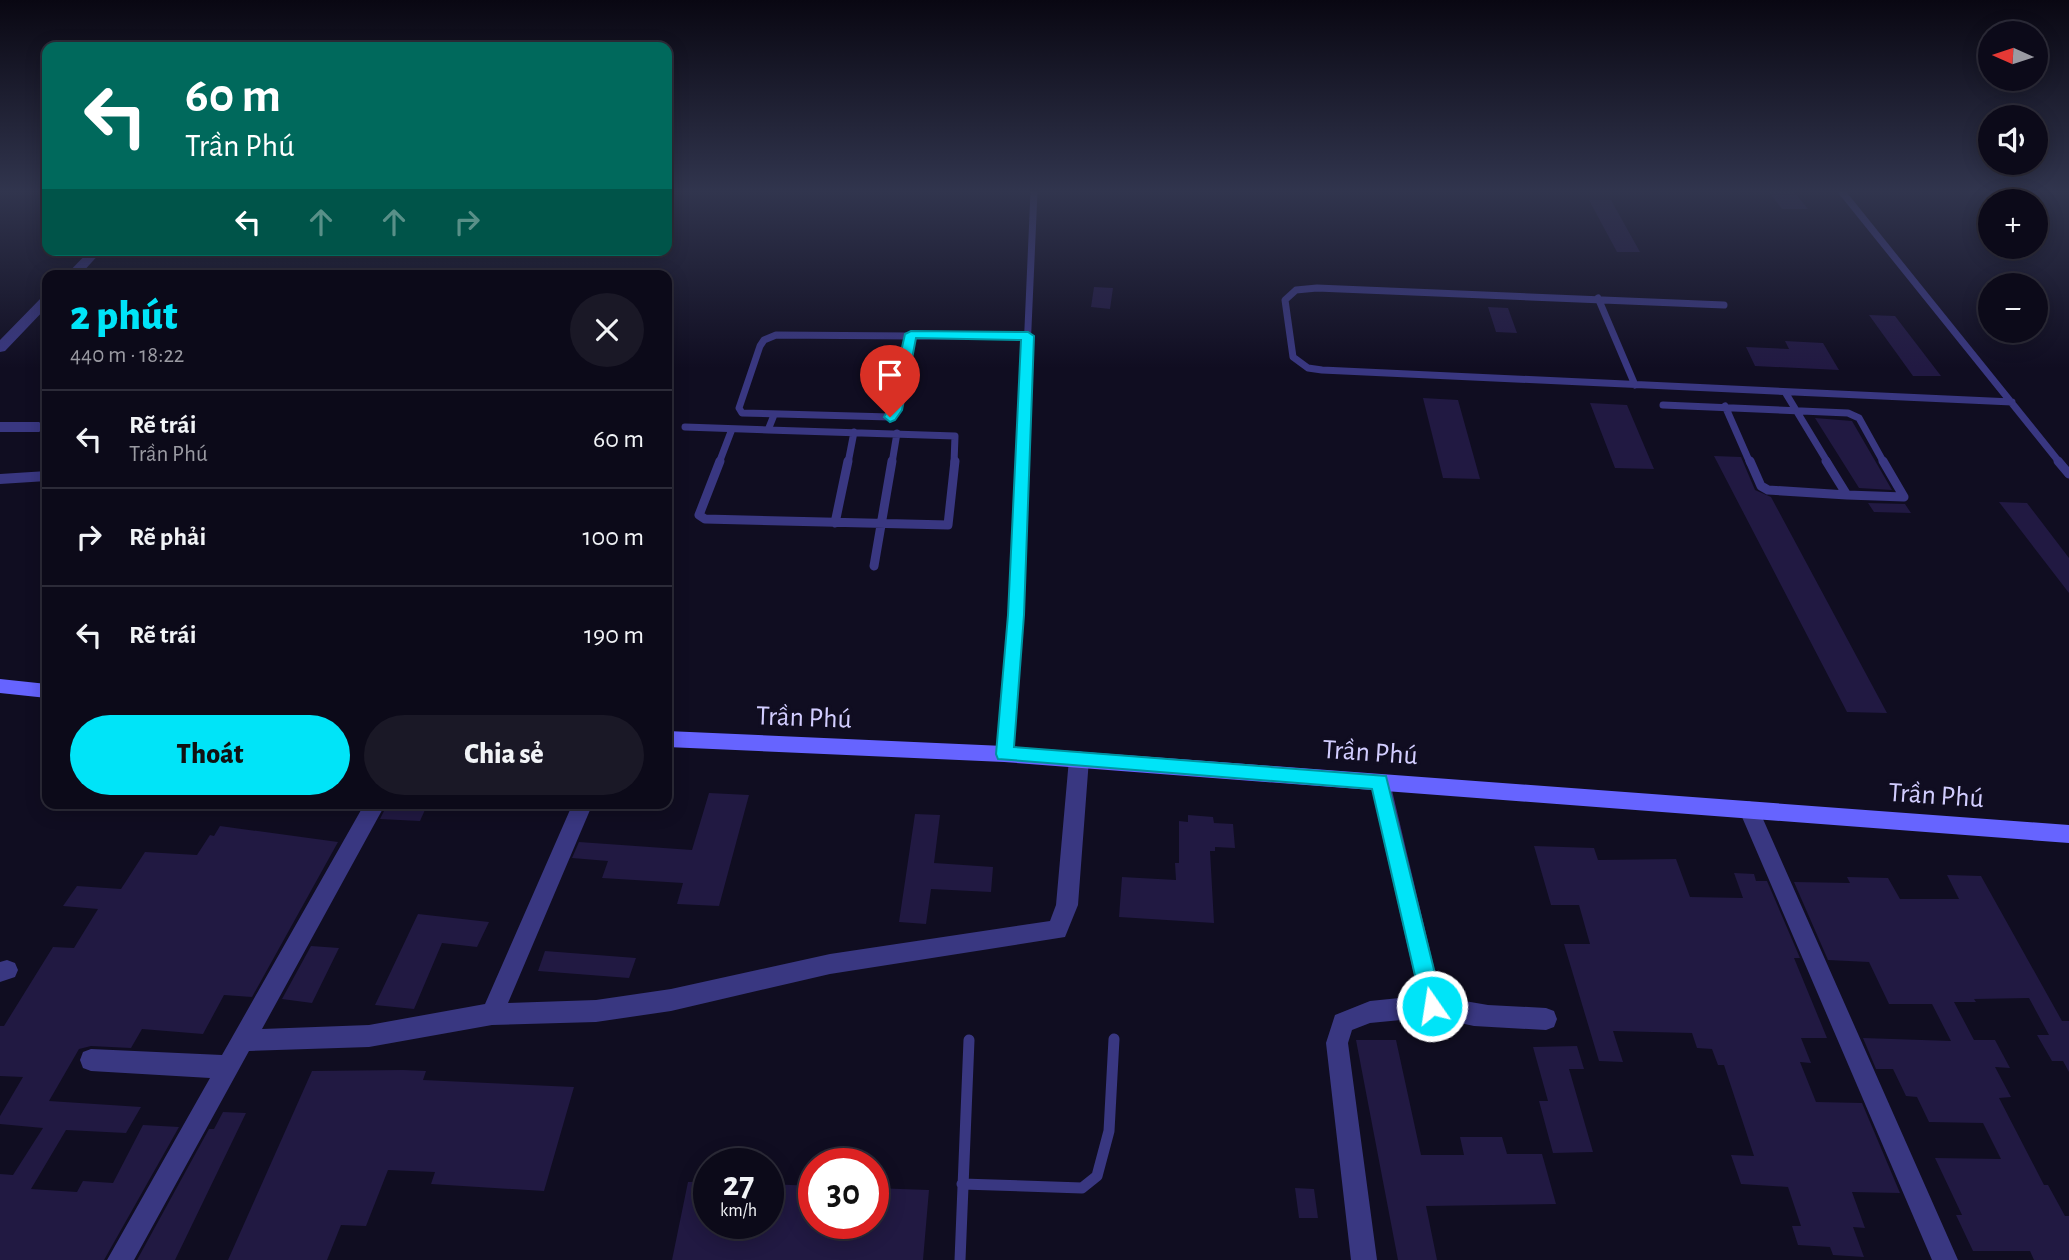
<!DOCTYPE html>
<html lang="vi">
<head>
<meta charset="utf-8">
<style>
	:root { --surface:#0c0a19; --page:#1a1826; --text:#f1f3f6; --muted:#9a9aa2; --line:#2c2b38; --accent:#00e4f8 }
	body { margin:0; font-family:"Alegreya Sans",sans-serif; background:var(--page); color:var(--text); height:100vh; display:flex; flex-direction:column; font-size:26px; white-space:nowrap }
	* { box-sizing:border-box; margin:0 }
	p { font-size:23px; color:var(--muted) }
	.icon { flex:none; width:38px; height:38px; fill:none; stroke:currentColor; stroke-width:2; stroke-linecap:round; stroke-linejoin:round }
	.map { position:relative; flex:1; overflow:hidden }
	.details { position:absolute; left:42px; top:270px; width:630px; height:539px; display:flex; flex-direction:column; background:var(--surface); border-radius:14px; box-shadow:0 4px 18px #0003,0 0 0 2px var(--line) }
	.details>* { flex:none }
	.top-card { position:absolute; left:42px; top:42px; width:630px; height:214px; border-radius:14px; box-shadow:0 4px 18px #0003,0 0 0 2px var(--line); background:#00695c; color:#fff; overflow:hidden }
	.needle { width:46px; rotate:273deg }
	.buttons { position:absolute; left:1978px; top:21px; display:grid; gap:14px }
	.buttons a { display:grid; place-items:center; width:70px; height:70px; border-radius:50%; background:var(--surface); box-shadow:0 4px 18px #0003,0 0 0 2px var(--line); font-size:35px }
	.speed { position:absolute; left:693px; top:1148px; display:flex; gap:14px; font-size:35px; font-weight:700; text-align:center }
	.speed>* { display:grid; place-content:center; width:91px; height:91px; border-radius:50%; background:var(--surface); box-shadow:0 4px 18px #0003,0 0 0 2px var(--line); line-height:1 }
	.speed small { font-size:18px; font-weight:400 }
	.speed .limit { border:10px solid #d22; background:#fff; color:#111 }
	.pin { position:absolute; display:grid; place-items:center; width:60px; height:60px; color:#fff; margin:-72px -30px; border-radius:50% 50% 50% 0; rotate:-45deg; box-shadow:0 0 7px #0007 }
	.pin .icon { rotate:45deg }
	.me { position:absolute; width:77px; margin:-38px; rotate:347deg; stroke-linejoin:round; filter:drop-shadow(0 0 5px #0008) }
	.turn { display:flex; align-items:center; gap:24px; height:147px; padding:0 28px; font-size:32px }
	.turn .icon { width:91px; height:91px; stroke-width:2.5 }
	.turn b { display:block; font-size:49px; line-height:60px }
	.lanes { display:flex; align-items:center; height:66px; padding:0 28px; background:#0003; justify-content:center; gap:35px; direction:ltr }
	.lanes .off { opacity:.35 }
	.round { display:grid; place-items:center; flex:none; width:74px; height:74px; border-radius:37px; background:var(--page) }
	.summary { display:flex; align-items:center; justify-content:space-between; height:119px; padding:0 28px }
	h1 { font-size:42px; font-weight:800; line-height:52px; color:var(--accent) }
	.primary-button { display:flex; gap:14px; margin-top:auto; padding:14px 28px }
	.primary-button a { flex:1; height:80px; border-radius:42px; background:var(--accent); color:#111; font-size:28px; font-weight:800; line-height:80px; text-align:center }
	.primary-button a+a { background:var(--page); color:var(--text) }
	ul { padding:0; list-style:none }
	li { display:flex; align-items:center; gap:21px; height:98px; padding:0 28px; border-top:2px solid var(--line) }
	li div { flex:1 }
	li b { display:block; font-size:26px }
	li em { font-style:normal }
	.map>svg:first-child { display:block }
	.building { fill:#211942 }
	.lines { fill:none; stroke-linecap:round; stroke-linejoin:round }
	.lane-far2 { stroke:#393781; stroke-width:7 }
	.lane-far1 { stroke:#393781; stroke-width:9 }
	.lane { stroke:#393781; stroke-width:11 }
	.street { fill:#393781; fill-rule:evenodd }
	.secondary { fill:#6664ff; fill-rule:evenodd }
	.route { fill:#00e4f8; stroke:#0094a1; stroke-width:2 }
	.labels { text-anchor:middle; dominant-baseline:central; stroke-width:7; stroke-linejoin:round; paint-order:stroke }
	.street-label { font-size:28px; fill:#d2cdff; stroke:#100d21 }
</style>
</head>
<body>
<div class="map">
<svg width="2069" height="1260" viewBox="0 0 2069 1260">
	<rect width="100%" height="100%" fill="#100d21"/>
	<!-- building -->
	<path class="building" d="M1769,192H1794L1808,209H1782Z
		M1589,200H1611L1640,252H1617Z
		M1094,287L1113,288L1110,309L1091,307Z
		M1488,307L1508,308L1517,333L1496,332Z
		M1869,315L1895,316L1941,376H1913Z
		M1785,341L1823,343L1839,370L1755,366L1746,347L1789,349Z
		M1423,398L1458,400L1480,479L1443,478Z
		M1590,403L1627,405L1654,469L1615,468Z
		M1815,418L1852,421L1892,490L1859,488Z
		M1714,456L1741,457L1755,490L1771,497L1887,713L1847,712Z
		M1999,502L2027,503L2069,558V593Z
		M1868,503L1905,504L1911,513L1874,512Z
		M709,793L749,795L719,906L677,904L683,883L602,878L608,861L572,858L579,842L692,850Z
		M388,803H428L420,821L380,819Z
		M915,814L940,815L934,863L993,867L991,892L931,889L926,924L899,922Z
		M1188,815L1213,817L1214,823L1233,824L1235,848L1215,847V851H1210L1214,923L1119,917L1122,877L1176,880L1175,863H1179V821L1188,822Z
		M220,826L338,842L252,997L224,995L203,1034L142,1029L131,1048L91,1046L79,1049L49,1101L141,1107L126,1133L66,1130L31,1189L77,1192L83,1181L113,1183L143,1125L179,1127L104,1260H0V1174L13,1175L43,1128L0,1124V1116L23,1077L0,1076V1026H4L53,947L74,948L98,909L63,906L77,886L121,889L145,852L197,855L210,835L214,836Z
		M1534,846L1594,848L1598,860L1676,859L1690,897L1743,898L1734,873L1754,874L1756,881H1767L1800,958H1794L1827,1038H1801L1811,1063L1800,1062L1816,1102L1862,1103L1900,1193L1852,1192L1865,1228L1853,1227L1864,1257L1833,1255L1830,1247L1798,1245L1792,1226H1801L1788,1187L1741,1184L1731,1155L1754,1156L1724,1065H1718L1712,1049L1697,1048L1692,1033L1613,1031L1623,1062L1599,1061L1564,944H1590L1579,905H1551Z
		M1947,875L1981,876L2062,1021H2069V1072L2063,1061H2052L2037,1035H2049L2029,998L1974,999L1976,1002H1954L1974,1040H1995L2010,1068L1995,1067L2011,1097L1999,1098L2044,1185H2048L2065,1216H2069V1260H2034L2030,1251H1973L1956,1215H1962L1935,1158L2001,1159L1983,1123L1929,1122L1917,1097L1906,1096L1893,1069H1876L1863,1038L1951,1041L1932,1004H1889L1869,962L1828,960L1794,882L1850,883L1847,877L1888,878L1900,899H1959Z
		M418,914L489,922L477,947L442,943L414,1009L375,1005Z
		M311,946L339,948L312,1003L282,999Z
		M545,951L636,958L629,978L538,971Z
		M1356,1040H1396L1421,1155H1464L1460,1137H1502L1507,1154H1542L1556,1204L1426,1206L1437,1260H1398Z
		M1577,1046L1584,1069H1569L1593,1152L1553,1153L1539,1101H1548L1533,1047Z
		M403,1070L426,1071L423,1080L574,1087L544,1191L431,1184L435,1172L388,1170L366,1226L341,1225L327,1260H228L312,1071Z
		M223,1112L246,1113L175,1260H137L209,1129H214Z
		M688,1182H709V1223H768V1184L814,1186V1223H873V1188L929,1190L923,1260H672Z
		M1295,1188L1314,1189L1318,1218H1299Z"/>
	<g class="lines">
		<!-- lane-far2 -->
		<path class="lane-far2" d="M1842,192L2060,463
			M1598,298L1635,385
			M1724,305L1317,288L1296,290L1285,300L1293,357L1308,368L1322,370L2012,402
			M776,335L911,336L895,410L890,417L742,413L739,408L760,346L764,340Z
			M911,336H1028
			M1785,392L1828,463
			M1663,405L1848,413L1859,418L1884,463
			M1725,406L1750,463
			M685,427L768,430L774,415
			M768,430L955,436L954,463
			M719,463L732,429
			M848,463L854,432
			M892,463L897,433
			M1022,463L1034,192"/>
		<!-- lane-far1 -->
		<path class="lane-far1" d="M720,461L699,515L705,519L948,525L955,461
			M1750,461L1761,486L1768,490L1847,495L1826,461
			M2058,461L2069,474
			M1847,495L1904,497L1883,461
			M835,523L848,461
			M874,566L892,461
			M1004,754L1016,615L1023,461"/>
		<!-- lane -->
		<path class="lane" d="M962,1184L1082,1188L1097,1176L1109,1131L1114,1039
			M960,1260L969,1040"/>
		<!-- street -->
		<path class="street" d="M90,250H103L80,275H66Z
			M47,296V307L5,351L0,352V340L42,297Z
			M0,422H39L46,427L39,432H0Z
			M47,471V481L0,484V474Z
			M1079,751L1086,753L1089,759L1078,905L1065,937L830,974L671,1011L596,1022L492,1025L369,1047L249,1051L134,1260H107L210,1078L91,1071L83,1068L80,1060L83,1052L91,1049L222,1055L365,803H386L262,1029L369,1025L485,1004L573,803H593L508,1003L596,1000L671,989L830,954L1050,921L1056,905L1069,759L1072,753Z
			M1380,774L1387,776L1390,782L1441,997L1488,1005L1546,1008L1554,1011L1557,1019L1554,1027L1546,1030L1474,1026L1432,1017L1370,1023L1352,1030L1348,1043L1377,1260H1351L1326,1043L1335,1015L1370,1001L1419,996L1370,782L1373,776Z
			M1749,801L1756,804L1759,810L1958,1260H1932L1739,810L1742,804Z
			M7,960L15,963L18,970L15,977L0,982V962Z"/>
		<!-- secondary -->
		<path class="secondary" d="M0,679L47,684V698L0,693Z
			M667,731L1004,746L2069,825V843L1004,762L667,747Z"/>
	</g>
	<!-- sky -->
	<linearGradient id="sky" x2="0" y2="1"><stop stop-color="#090712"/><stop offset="0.52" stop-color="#31354e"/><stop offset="1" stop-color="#31354e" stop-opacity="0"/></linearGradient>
	<rect width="2069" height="368" fill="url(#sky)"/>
	<!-- route -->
	<path class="route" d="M911,331L1028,332L1034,336L1024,615L1014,747L1386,776L1443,1006L1440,1013L1432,1015L1425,1013L1422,1006L1372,789L998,759L996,754L1008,615L1021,340L916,338L902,410L895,420L890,422L884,417L888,410L905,334Z"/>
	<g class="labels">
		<!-- street labels -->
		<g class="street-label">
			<text transform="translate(804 718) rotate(2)">Trần Phú</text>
			<text transform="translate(1370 753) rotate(4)">Trần Phú</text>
			<text transform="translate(1936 796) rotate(4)">Trần Phú</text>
		</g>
	</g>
</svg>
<div class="buttons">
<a><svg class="needle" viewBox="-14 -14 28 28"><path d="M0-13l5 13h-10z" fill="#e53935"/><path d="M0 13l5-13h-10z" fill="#9a9aa2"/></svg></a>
<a><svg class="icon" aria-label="sound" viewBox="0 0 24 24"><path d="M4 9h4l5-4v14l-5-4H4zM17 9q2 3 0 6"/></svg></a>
<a>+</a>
<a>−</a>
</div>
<div class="speed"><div>27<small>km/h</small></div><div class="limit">30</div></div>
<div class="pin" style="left:890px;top:417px;background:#d93025"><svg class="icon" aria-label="arrive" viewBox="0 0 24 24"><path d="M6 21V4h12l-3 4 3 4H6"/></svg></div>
<svg class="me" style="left:1432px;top:1006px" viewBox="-20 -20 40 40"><circle r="17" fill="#00e4f8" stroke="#fff" stroke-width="3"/><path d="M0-11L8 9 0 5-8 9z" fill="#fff"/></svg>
<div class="top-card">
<div class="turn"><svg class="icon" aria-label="left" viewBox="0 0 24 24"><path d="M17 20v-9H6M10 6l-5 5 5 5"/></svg><div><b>60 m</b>Trần Phú</div></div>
<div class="lanes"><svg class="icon" aria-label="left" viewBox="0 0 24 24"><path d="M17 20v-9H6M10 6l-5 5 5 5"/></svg><svg class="icon off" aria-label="ahead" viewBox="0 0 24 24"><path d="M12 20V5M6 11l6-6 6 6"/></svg><svg class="icon off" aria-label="ahead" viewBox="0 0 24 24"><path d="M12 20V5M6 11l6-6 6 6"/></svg><svg class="icon off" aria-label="right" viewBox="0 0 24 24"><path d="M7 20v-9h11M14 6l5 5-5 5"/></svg></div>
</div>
<section class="details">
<div class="summary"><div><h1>2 phút</h1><p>440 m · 18:22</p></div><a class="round"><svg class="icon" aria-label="close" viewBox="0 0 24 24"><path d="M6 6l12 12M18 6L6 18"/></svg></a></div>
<ul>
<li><svg class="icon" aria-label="left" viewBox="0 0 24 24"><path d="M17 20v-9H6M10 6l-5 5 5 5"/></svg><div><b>Rẽ trái</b><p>Trần Phú</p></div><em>60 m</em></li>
<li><svg class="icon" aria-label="right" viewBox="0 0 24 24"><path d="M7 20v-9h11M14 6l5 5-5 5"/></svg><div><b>Rẽ phải</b></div><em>100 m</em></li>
<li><svg class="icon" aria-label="left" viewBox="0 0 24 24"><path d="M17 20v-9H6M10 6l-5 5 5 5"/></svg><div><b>Rẽ trái</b></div><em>190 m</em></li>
</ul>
<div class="primary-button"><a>Thoát</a><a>Chia sẻ</a></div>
</section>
</div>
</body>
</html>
